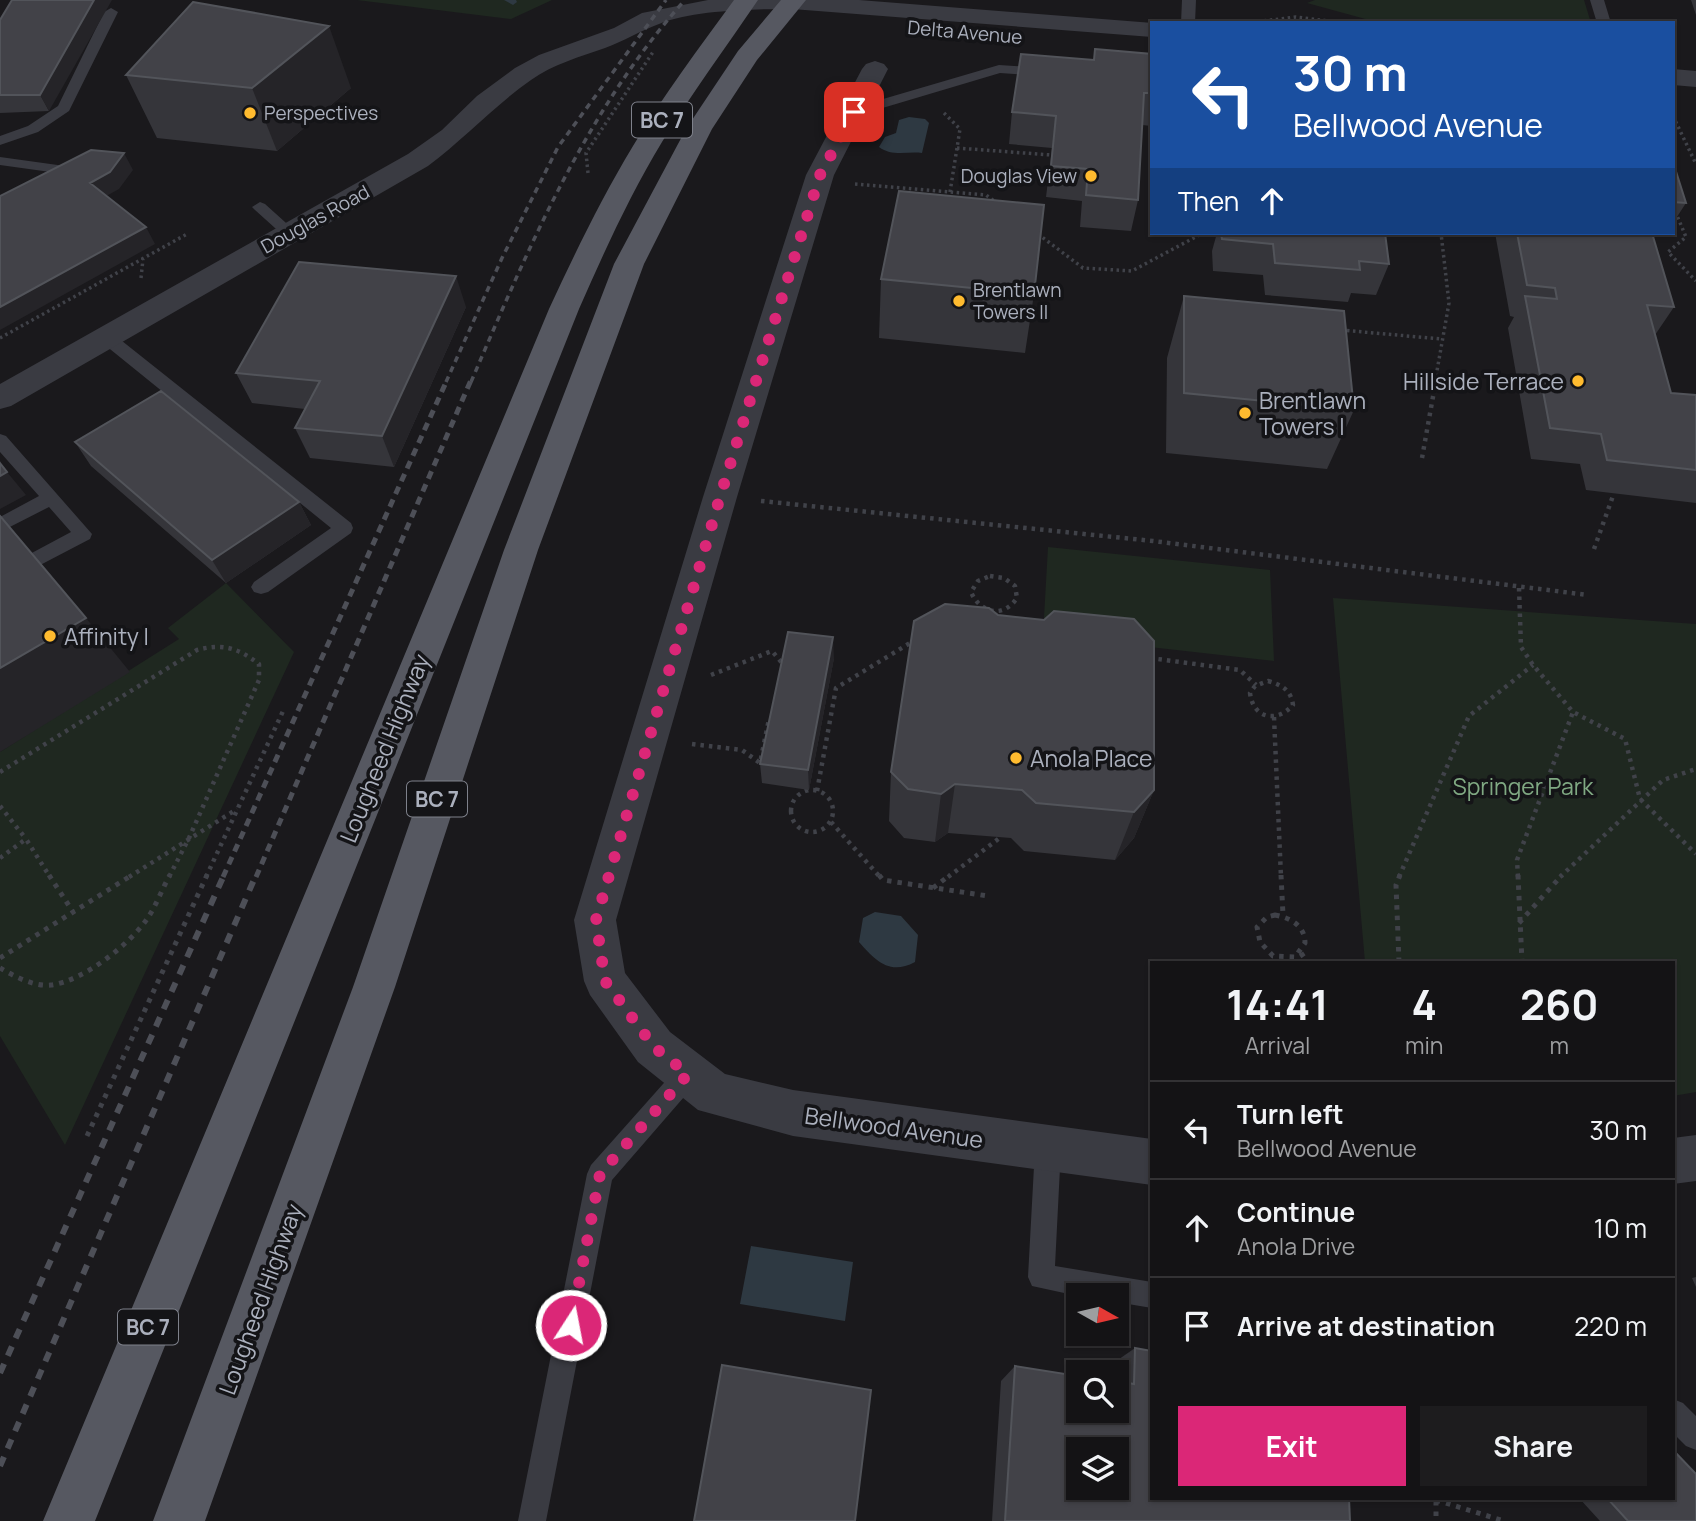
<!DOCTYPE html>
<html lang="en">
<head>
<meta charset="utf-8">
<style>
	:root { --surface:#141315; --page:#1d1c1e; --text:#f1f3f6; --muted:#9d9ea0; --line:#333234; --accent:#db2777 }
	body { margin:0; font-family:Manrope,sans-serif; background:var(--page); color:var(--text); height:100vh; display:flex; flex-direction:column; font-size:26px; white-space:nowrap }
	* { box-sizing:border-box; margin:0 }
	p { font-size:23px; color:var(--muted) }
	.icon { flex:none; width:38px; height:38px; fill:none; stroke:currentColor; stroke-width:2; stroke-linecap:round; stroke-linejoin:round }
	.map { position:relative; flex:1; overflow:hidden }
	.drawer { position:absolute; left:1150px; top:961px; width:525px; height:539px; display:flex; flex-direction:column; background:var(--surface); border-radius:0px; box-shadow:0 2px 5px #0004,0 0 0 2px var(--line) }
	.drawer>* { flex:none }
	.top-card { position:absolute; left:1150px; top:21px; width:525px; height:214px; border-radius:0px; box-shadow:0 2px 5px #0004,0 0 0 2px var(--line); background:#1a4fa0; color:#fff; overflow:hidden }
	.needle { width:46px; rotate:98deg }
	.fabs { position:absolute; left:1066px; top:1283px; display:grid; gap:14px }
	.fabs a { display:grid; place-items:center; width:63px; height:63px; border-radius:0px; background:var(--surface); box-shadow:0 2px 5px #0004,0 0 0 2px var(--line); font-size:35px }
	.pin { position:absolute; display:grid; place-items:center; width:60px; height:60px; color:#fff; margin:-30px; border-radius:14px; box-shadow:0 4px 10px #0006 }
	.me { position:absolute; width:77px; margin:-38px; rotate:11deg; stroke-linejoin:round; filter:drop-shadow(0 0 5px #0008) }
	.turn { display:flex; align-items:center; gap:24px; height:147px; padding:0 28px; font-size:32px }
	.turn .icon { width:91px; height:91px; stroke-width:2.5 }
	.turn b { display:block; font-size:49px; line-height:60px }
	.then { display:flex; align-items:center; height:66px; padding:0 28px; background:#0003; gap:14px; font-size:26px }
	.eta { display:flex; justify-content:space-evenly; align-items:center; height:119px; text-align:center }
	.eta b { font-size:42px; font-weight:700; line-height:49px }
	.cta { display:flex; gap:14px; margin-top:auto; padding:14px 28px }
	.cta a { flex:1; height:80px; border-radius:0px; background:var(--accent); color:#fff; font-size:28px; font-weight:700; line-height:80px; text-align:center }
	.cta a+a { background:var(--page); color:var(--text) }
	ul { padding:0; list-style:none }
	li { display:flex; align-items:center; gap:21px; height:98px; padding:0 28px; border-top:2px solid var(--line) }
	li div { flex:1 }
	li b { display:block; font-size:26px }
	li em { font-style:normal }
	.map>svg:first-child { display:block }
	.green { fill:#1f2820 }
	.water { fill:#2e3942 }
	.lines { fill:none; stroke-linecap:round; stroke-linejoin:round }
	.stream { fill:#2e3942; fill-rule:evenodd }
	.path-far2 { stroke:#404249; stroke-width:3.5; stroke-dasharray:2.5 3.5; stroke-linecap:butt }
	.path-far1 { stroke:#404249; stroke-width:4.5; stroke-dasharray:3.5 5; stroke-linecap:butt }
	.path { stroke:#404249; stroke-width:5; stroke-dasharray:4.5 6; stroke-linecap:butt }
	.service { fill:#3a3b42; fill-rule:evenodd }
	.minor { fill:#3a3b42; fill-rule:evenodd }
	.tertiary { fill:#3a3b42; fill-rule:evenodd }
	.primary { fill:#565861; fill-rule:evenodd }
	.rail-far2 { stroke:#4d4f57; stroke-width:3.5; stroke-dasharray:6 5; stroke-linecap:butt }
	.rail-far1 { stroke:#4d4f57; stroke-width:5; stroke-dasharray:8 6; stroke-linecap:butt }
	.rail { stroke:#4d4f57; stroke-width:6; stroke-dasharray:10 9; stroke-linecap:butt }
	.wall { fill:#35353a }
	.shaded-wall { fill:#252428 }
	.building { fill:#424248; stroke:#52545a; stroke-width:2; fill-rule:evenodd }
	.route { stroke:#db2777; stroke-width:12; stroke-dasharray:0 21.6 }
	.poi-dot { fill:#ffbb2f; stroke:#141417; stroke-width:2.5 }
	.labels { text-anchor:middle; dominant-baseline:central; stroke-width:7; stroke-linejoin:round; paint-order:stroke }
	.far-street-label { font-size:19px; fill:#abb0bd; stroke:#141417 }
	.far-poi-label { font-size:19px; fill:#abb0bd; stroke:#141417; text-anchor:start }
	.shield { fill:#141417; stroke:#7e818b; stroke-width:2 }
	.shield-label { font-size:21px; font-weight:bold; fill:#abb0bd }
	.poi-label { font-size:23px; fill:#abb0bd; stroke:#141417; text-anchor:start }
	.street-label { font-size:23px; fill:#abb0bd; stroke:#141417 }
	.park-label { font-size:23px; fill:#80a983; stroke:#141417 }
</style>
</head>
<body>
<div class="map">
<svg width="1696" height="1521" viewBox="0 0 1696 1521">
	<rect width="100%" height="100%" fill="#1a191c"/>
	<!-- green -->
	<path class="green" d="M357,0H552L511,19Z
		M1315,0H1584L1591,23H1380L1307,3Z
		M1048,547L1270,570L1274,661L1043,635Z
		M226,583L294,652L65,1145L0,1036V752L179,639L168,628Z
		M1333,598L1696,624V1092L1673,1096V962H1365Z"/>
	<!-- water -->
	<path class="water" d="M909,117L925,119L929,123L922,153C908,151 892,157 879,147L885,137L896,133L899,120Z
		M875,912L901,916L918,935L915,962C889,976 875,960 859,942L863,918Z
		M751,1246L853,1262L845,1321L740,1304Z"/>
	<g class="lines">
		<!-- stream -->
		<path class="stream" d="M504,0H516L517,2L513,5Z"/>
		<!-- path-far2 -->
		<path class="path-far2" d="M1246,23L1296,17L1345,23
			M944,113L960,129L950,192
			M1673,116L1696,164
			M957,148L1051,155
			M588,173L586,153L653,52
			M855,184L986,195L997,203
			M1673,206L1686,237L1668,252L1696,281
			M1038,234L1083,268L1132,271L1203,233
			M141,278L143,259
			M1341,330L1441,339
			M0,338L187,234
			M1435,382L1449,303L1441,233"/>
		<!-- path-far1 -->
		<path class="path-far1" d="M1422,458L1436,380
			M761,501L1153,541L1588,595
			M1594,549L1614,493
			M990,576L1004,578L1015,586L1017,598C1003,619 980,613 971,592L978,581Z
			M1519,588L1521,647L1533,665L1573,712L1625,739L1640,799L1696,854
			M1150,658L1240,670L1256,685
			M711,675L772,651L782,663
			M1268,681C1282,685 1291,690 1293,705C1277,723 1253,719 1250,693L1255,686Z
			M1274,717L1281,877
			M692,744L742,750L760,763L769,719
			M0,772L197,650C223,643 238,648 259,664V680L189,838L169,877
			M791 811a21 21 0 1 1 42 0a21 21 0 1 1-42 0Z
			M817,791L836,688L915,640
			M0,806L26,839
			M831,822L880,877
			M0,858L26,839L50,877
			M129,877L237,809
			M206,877L284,709
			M948,877L1001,837
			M1399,877L1469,716L1533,665
			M1518,877L1517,860L1573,712
			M1560,877L1663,780L1696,769"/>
		<!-- path -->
		<path class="path" d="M49,875L73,912
			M879,875L883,880L988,896
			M1281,875L1283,915
			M1518,875L1522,962
			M933,888L950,875
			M1275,915C1291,918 1305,926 1305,943L1295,957L1273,956L1260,942L1257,927L1267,917Z
			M1519,923L1562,875
			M1301,953L1307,962
			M0,958L132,875
			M1399,962L1396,885L1400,875
			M0,968C14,976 34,987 51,985C83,981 129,945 147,919C156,906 162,889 170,875
			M87,1136L207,875
			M1436,1500L1504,1521
			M1436,1501V1521"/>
		<!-- service -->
		<path class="service" d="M1182,0H1196L1195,23H1181Z
			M1590,0H1604L1611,23H1597Z
			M111,8L118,12L69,111L38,132L0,145V136L28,126L58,106L104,12Z
			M999,65L1031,67L1038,71L1031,75L1000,73L859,115H849L847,112L849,109Z
			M0,157L72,167L79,171L72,175L0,165Z
			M260,202L265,204L295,231L298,234L295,237H285L255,210L252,207Z
			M106,331L112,333L351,523L353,528L351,533L268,592L261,594L254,592L251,587L254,582L331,528L100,341L98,337L100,333Z
			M0,434L6,436L92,534L90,539L0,586V570L71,532L49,507L0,532V517L39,496L0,452Z
			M688,1062L697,1066L700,1074L697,1082L612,1180L546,1521H518L587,1174L591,1165L679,1066Z
			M1048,1135L1057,1139L1061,1148L1055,1266L1152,1282V1308L1116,1302V1295L1078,1296L1032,1286L1028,1277L1035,1148L1039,1139Z
			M1673,1399L1683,1403L1696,1416V1450L1686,1446L1673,1433Z"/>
		<!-- minor -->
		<path class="minor" d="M875,61L884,64L888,69L834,175L737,497L616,920L625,973L670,1032L725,1074L793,1090L1152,1139V1185L793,1136L698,1110L638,1062L590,995L584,981L574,920L703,497L806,175L862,69L866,64Z
			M1696,1135V1181L1673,1184V1138Z"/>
		<!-- tertiary -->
		<path class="tertiary" d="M708,0H859L1153,23L1152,37L792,9C755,9 692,10 659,24C640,31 624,41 605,48C580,57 553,64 531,80C494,106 464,139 428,166L11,406L0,409V384L408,154L442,130L477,96L515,68L539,55L614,28L642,13Z
			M1673,69L1696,71V87L1673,85Z"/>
		<!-- primary -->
		<path class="primary" d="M734,0H758C726,47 692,93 662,142C630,195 604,252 579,309L95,1521H43L549,309C575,253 601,199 633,146C663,96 699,48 734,0Z
			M781,0H806L757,60L712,129L644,264L538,550L395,987L205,1521H153L353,987L504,550L614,264L686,129L738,51Z"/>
		<!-- rail-far2 -->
		<path class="rail-far2" d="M446,382L502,258L558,147L666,0
			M471,382C529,247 586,110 685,0"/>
		<!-- rail-far1 -->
		<path class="rail-far1" d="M223,877L447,380
			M256,877L471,380"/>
		<!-- rail -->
		<path class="rail" d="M0,1373L224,875
			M0,1466L256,875"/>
	</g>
	<!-- wall -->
	<path class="wall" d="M1691,0H1696V15Z
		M0,20L49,111L0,113Z
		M1152,54V126L1142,125L1138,200L1131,231L1080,227L1082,201L1046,197L1052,148L1009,144L1012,112L1094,60Z
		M126,75L351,88L277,151L157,138Z
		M1673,162L1686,203L1673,223Z
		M1217,233H1385L1389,264L1376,295L1351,293L1348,302L1265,295L1263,275L1213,271L1212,251Z
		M1495,233H1667L1666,234L1652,233L1674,307L1655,335L1671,393L1696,395V503L1586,490L1580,464L1531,459L1508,328L1514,317L1510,316Z
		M881,279L1034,294L1025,353L879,338Z
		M1184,296L1354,410L1327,469L1166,453L1167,358Z
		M466,307L394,467L310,458L295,428L305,409L252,403L236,373Z
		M75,442L299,502L311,525L226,583L91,466Z
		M834,658L809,790L762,783L760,764Z
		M891,772L1154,790L1134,838L1115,860L1024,851L1011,838L948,833L935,842L904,838L889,821Z
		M1696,1277V1287L1692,1278Z
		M1135,1348L1350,1521H992L1001,1381L1015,1366L1116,1410V1372H1112V1364Z
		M1579,1498H1673L1696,1521H1600Z"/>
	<!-- shaded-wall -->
	<path class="shaded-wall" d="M94,0H112L49,111L40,95Z
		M329,26L351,88L277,151L252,88Z
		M124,153L133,170L119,189L99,200L90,183Z
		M146,227L155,244L0,330V307Z
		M456,276L466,307L394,467L382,436Z
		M7,472L26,495L0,509V476Z
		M299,502L311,525L226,583L212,560Z
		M86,618L130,672L0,752V668Z
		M833,637L834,658L809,790L808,770Z
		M955,784L948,833L935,842L941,794Z
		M1154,790L1134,838L1115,860L1134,812Z"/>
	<!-- building -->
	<path class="building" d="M12,0H94L40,95H0V20Z
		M193,2L329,26L252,88L126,75Z
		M1095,49L1152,54V93H1144L1138,200L1086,195L1088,169L1051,166L1056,116L1012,112L1021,54L1094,60Z
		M91,150L124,153L110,172L90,183L146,227L0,307V196Z
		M1673,162L1686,203L1673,202Z
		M899,191L1044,205L1034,294L881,279Z
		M1221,233H1385L1389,264L1359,261L1360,270L1275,263L1273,244L1222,239Z
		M1517,233H1652L1674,307L1647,305L1671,393L1696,395V470L1607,460L1601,434L1550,428L1525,296L1557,299L1555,288L1527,285Z
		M299,262L456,276L382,436L295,428L320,381L236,373Z
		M1184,296L1344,311L1354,410L1184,393Z
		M161,391L299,502L212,560L75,442Z
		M0,463L7,472L0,476Z
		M0,516L86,618L0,668Z
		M945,604L989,608L998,615L1044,620L1054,611L1134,619L1154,641V790L1134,812L1036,803L1022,790L955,784L941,794L908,789L891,772L914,621Z
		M788,632L833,637L808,770L760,764Z
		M1135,1348L1152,1351V1498H1349L1350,1521H1005L1015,1366L1078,1376V1410H1116V1381L1134,1384ZM1078,1449H1116V1488H1078Z
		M722,1365L871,1390L855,1521H694Z
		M1673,1450L1696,1474V1521H1628L1607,1498H1673Z"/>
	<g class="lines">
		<!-- route -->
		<path class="route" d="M571,1325L600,1174L688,1074L654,1047L605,981L596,920L720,497L820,175L854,112"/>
	</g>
	<!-- markers -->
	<g class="poi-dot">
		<circle cx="250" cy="113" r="7"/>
		<circle cx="1091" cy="176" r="7"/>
		<circle cx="959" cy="301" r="7"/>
		<circle cx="1578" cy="381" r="7"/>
		<circle cx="1245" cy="413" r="7"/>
		<circle cx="50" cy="636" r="7"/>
		<circle cx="1016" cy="758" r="7"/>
	</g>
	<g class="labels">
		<!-- far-street labels -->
		<g class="far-street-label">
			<text transform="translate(965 32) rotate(5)">Delta Avenue</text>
			<text transform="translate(315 219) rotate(-29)">Douglas Road</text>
		</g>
		<!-- far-poi labels -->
		<g class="far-poi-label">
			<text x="264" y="113">Perspectives</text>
			<text x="1077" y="176" text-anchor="end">Douglas View</text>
			<text x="973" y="290">Brentlawn<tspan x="973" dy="22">Towers II</tspan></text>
		</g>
		<!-- shield labels -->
		<g class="shield">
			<rect x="632" y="102.5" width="60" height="35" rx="5"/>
			<rect x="407" y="781.5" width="60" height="35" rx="5"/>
			<rect x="118" y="1309.5" width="60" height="35" rx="5"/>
		</g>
		<g class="shield-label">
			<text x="662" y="120">BC 7</text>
			<text x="437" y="799">BC 7</text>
			<text x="148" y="1327">BC 7</text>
		</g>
		<!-- poi labels -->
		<g class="poi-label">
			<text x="1564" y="381" text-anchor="end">Hillside Terrace</text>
			<text x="1259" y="400">Brentlawn<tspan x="1259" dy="26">Towers I</tspan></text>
			<text x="64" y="636">Affinity I</text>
			<text x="1030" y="758">Anola Place</text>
		</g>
		<!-- street labels -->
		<g class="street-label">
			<text transform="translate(384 748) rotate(-68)">Lougheed Highway</text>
			<text transform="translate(894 1127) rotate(8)">Bellwood Avenue</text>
			<text transform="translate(260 1299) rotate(-70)">Lougheed Highway</text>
		</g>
		<!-- park labels -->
		<g class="park-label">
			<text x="1523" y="786">Springer Park</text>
		</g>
	</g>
</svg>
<div class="fabs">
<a><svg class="needle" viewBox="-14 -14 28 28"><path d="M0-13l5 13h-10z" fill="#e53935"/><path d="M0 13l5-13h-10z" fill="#9d9ea0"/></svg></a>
<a><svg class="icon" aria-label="search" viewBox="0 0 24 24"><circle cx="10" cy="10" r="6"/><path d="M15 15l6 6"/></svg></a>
<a><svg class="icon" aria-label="layers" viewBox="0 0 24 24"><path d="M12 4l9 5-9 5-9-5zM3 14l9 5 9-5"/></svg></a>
</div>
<div class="pin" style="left:854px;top:112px;background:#d93025"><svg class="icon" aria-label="arrive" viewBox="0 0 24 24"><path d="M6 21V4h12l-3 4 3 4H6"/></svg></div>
<svg class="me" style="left:571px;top:1325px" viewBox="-20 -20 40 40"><circle r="17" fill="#db2777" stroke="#fff" stroke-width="3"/><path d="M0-11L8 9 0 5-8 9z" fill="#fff"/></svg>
<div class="top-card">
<div class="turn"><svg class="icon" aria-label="left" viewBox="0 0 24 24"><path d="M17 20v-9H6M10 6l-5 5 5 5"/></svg><div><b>30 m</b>Bellwood Avenue</div></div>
<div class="then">Then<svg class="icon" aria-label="ahead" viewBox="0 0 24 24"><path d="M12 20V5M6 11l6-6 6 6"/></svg></div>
</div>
<section class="drawer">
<div class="eta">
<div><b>14:41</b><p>Arrival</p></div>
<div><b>4</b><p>min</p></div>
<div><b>260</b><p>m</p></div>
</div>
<ul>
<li><svg class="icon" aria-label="left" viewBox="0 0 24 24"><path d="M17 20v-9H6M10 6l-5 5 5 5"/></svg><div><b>Turn left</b><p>Bellwood Avenue</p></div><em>30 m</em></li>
<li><svg class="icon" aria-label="ahead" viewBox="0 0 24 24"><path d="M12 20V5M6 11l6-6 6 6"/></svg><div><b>Continue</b><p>Anola Drive</p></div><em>10 m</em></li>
<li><svg class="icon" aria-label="arrive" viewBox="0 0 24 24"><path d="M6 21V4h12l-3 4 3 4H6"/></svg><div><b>Arrive at destination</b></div><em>220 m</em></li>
</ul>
<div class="cta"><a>Exit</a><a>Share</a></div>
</section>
</div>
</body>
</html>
